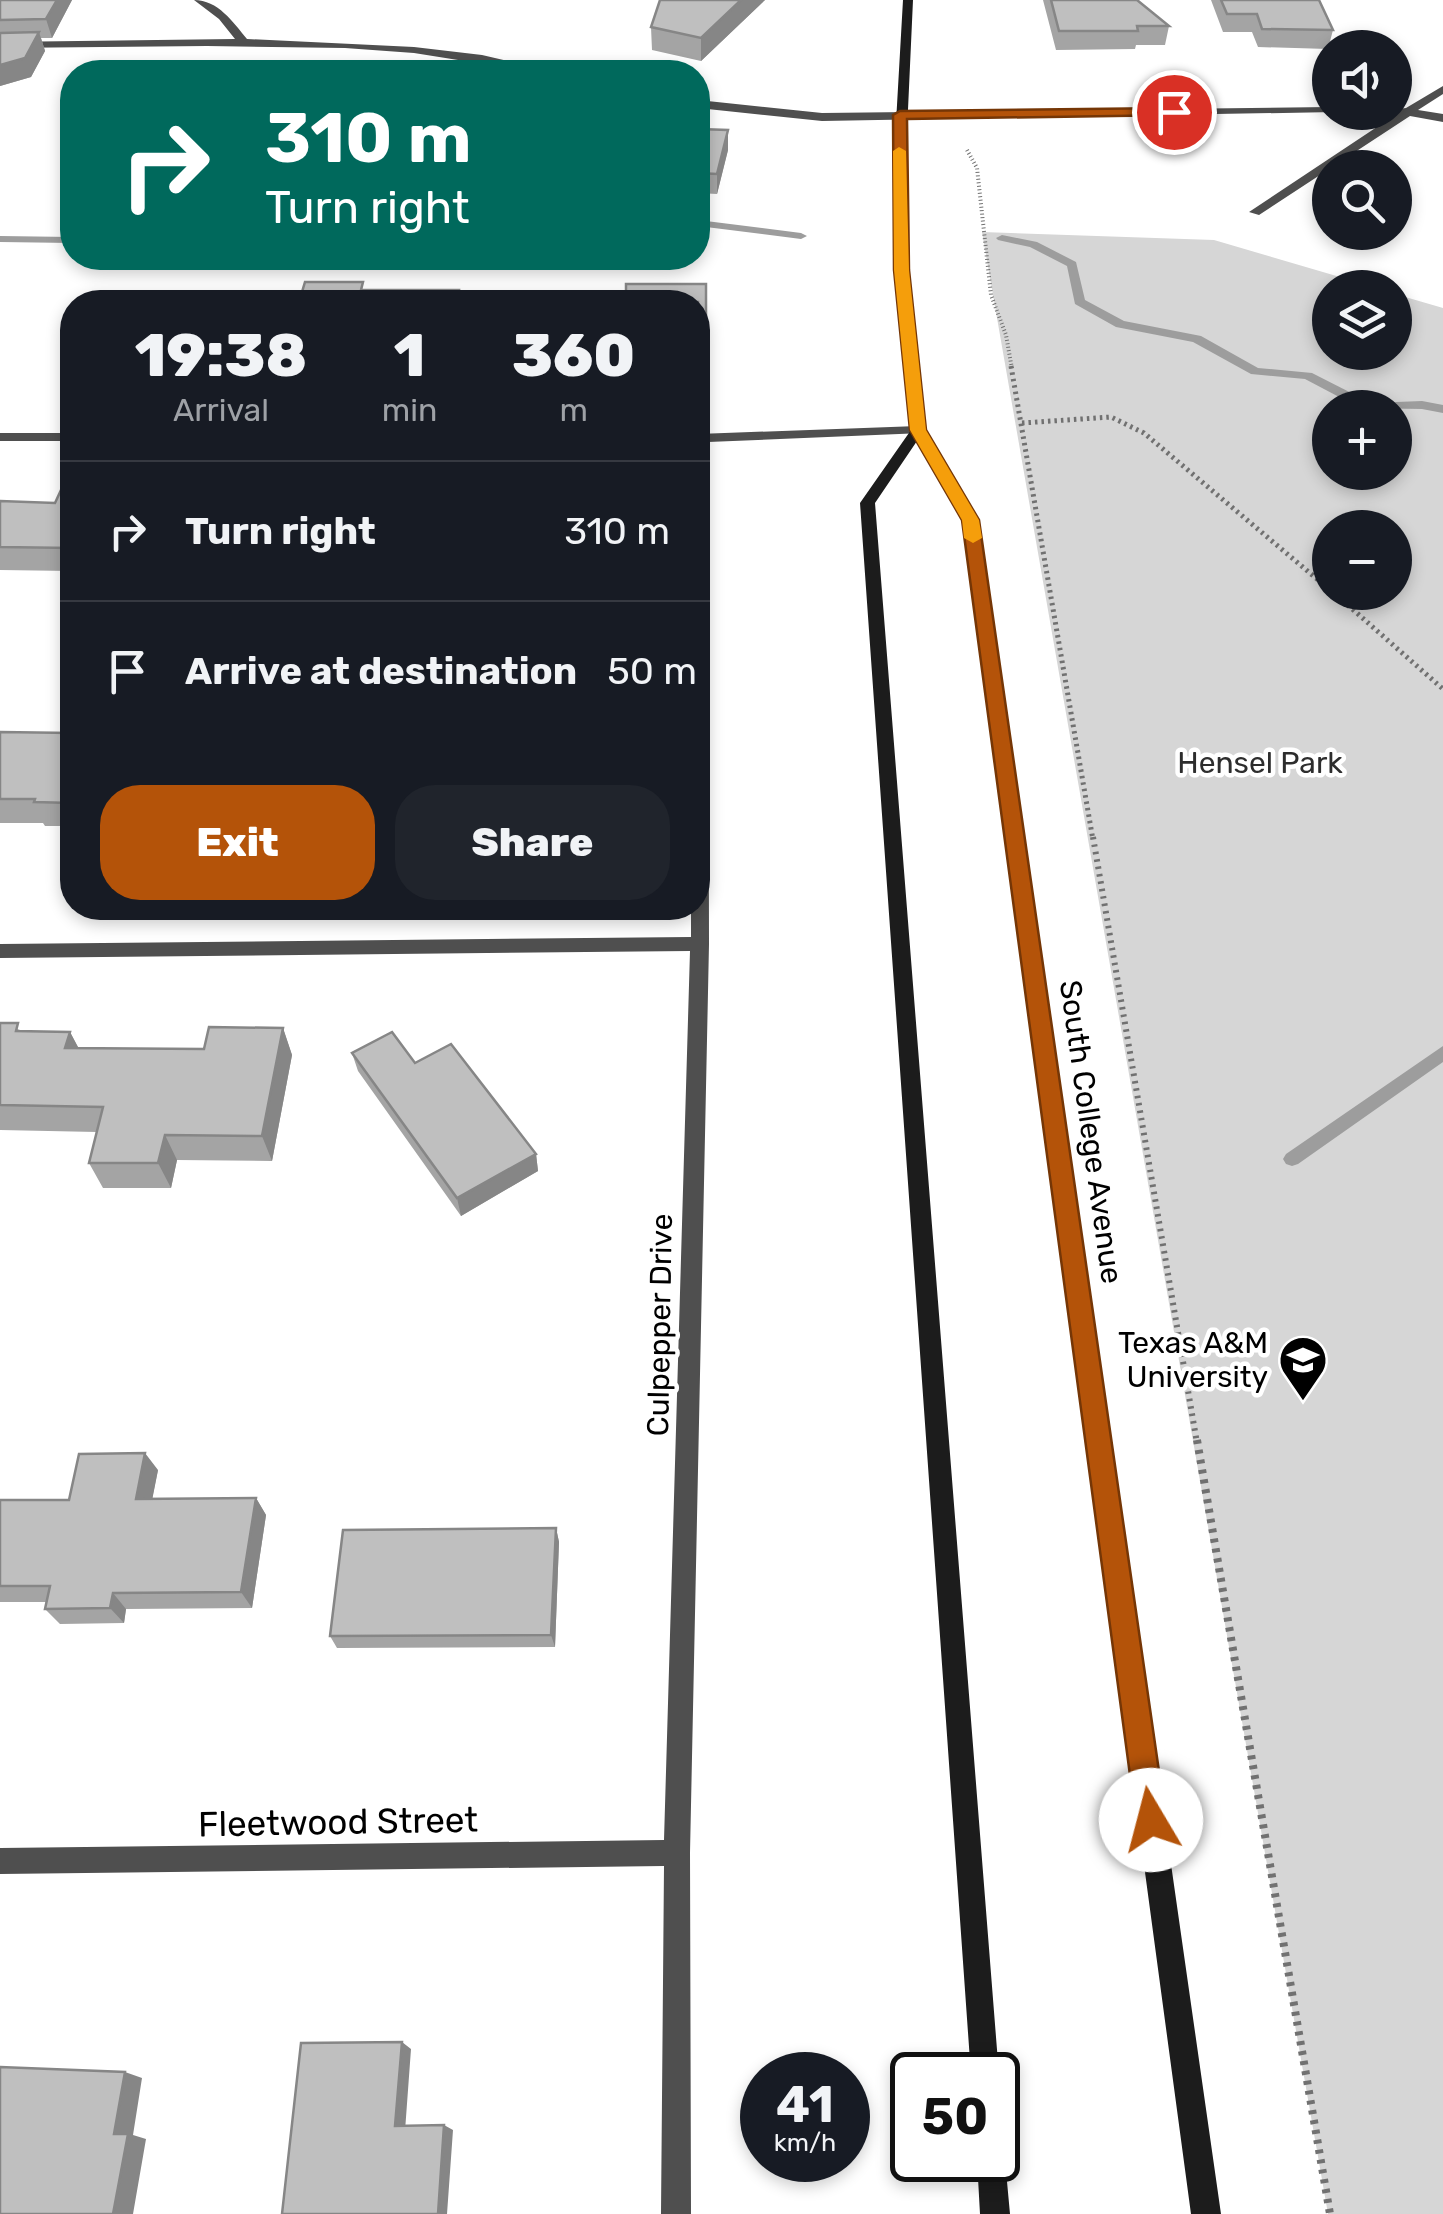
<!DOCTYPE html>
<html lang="en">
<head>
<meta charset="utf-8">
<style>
	:root { --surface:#171b24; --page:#20242c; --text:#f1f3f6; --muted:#9ea1a6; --line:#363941; --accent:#b45309 }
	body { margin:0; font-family:Rubik,sans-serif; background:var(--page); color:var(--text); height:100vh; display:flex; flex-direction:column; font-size:38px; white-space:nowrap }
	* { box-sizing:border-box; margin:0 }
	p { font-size:32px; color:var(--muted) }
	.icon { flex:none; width:55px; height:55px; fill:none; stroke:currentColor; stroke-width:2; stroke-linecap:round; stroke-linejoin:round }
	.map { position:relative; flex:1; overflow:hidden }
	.sheet { position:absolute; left:60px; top:290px; width:650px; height:630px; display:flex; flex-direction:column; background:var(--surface); border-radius:40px; box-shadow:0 5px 15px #0003 }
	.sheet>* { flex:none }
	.guide { position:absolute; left:60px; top:60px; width:650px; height:210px; border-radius:40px; box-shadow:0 5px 15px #0003; background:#00695c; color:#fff; overflow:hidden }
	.fabs { position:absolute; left:1312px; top:30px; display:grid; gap:20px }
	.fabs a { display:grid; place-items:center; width:100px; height:100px; border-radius:50%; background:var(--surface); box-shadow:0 5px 15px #0003; font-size:50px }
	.speed { position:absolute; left:740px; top:2052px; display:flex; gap:20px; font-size:50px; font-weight:700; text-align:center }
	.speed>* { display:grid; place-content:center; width:130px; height:130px; border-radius:50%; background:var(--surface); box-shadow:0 5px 15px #0003; line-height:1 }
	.speed small { font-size:25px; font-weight:400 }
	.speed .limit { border:5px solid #111; border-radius:15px; background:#fff; color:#111 }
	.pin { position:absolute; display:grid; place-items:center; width:85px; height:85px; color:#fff; margin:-42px; border:5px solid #fff; border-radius:50%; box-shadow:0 2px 10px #0007 }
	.me { position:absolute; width:110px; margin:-55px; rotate:352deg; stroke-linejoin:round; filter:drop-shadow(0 0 8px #0008) }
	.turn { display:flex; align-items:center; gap:35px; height:210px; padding:0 40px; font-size:45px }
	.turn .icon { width:130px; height:130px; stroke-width:2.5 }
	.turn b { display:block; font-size:70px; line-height:85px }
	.eta { display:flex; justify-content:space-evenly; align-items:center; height:170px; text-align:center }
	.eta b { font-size:60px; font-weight:800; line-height:70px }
	.cta { display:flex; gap:20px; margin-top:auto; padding:20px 40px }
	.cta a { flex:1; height:115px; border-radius:40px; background:var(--accent); color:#fff; font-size:40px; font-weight:800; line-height:115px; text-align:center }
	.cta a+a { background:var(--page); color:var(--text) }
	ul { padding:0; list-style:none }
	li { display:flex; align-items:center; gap:30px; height:140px; padding:0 40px; border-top:2px solid var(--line) }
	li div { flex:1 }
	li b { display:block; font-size:38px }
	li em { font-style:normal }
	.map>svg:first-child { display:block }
	.green { fill:#d6d6d6; fill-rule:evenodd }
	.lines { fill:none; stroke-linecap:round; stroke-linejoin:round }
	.stream { fill:#9d9d9d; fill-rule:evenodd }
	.path-far3 { stroke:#717171; stroke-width:4; stroke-dasharray:1 2.5; stroke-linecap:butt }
	.path-far2 { stroke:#717171; stroke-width:5; stroke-dasharray:2.5 4; stroke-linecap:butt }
	.path-far1 { stroke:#717171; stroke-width:6; stroke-dasharray:2.5 5; stroke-linecap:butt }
	.path { stroke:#717171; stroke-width:8; stroke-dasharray:4 6; stroke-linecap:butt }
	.street { fill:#4f4f4f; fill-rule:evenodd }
	.secondary { fill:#1c1c1c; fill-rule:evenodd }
	.wall { fill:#a4a4a4 }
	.shaded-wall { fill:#868686 }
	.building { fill:#bfbfbf; stroke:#868686; stroke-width:2.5 }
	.route { fill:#b45309; stroke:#753606; stroke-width:2.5 }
	.slow { fill:#f59e0b }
	.labels { text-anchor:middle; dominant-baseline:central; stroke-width:9; stroke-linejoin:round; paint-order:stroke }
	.park-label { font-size:30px; fill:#2d2d2d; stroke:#fff }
	.street-label { font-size:30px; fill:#000; stroke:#fff }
	.poi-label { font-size:30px; fill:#000; stroke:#fff; text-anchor:end }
	.near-street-label { font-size:35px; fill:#000; stroke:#fff }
</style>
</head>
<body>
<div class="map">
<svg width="1443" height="2214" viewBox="0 0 1443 2214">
	<rect width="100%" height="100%" fill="#fff"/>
	<!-- green -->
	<path class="green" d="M982,232L1214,240L1374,287L1330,288V352H1395V294L1443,308V2214H1328ZM1330,408H1395V472H1330ZM1330,528H1395V592H1330Z"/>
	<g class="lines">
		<!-- stream -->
		<path class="stream" d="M698,220L801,233L807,236L801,239L698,226Z
			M1002,235L1037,242L1076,262L1085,300L1124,321L1201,336L1258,368L1312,373L1371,403L1422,401L1443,405V413L1422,409L1360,408L1305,379L1251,374L1193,342L1116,327L1075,304L1067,266L1030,247L998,240L996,238Z
			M0,236L72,237V243L0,242Z
			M1443,1046V1062L1298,1164L1292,1166L1286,1164L1283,1159L1286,1154Z"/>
		<!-- path-far3 -->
		<path class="path-far3" d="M967,150L977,168L991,295L1006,335L1012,369"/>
		<!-- path-far2 -->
		<path class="path-far2" d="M1011,366L1093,840
			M1022,423L1111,417L1144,433L1330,590
			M1333,592L1443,689"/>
		<!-- path-far1 -->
		<path class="path-far1" d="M1093,837L1197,1443"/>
		<!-- path -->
		<path class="path" d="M1197,1440L1330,2214"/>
		<!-- street -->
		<path class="street" d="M194,0C218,0 233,22 247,39L414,47L482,55L555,72H534L414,53L345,48L207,46L0,48V42L235,39L219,19Z
			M1443,86V94L1418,110L1443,114V122L1410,116L1259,215L1249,212L1398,113V109L1406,108Z
			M698,100L822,113L1330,107V112H1335L822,121L698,108Z
			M918,426L925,430L923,433L708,442L709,944L690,1853L691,2214H661L664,1866L0,1874V1848L664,1840L690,951L0,958V944L691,937V908H698V434Z
			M0,433H72V441H0Z"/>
		<!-- secondary -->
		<path class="secondary" d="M903,0H913L905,175L908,270L925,430L979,520L1221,2214H1191L963,520L917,441L875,503L999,2075L998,2079V2075H971L860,503L911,430L894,270L893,175Z
			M998,2148L1005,2160L1010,2214H980L977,2160H998Z"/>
	</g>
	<!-- wall -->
	<path class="wall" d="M0,0H72L52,38H41L45,51L31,77L0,86Z
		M660,0H765L701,61L652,50L651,27Z
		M1043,0H1137L1169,26L1165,45H1136L1135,49L1056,50Z
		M1211,0H1319L1333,30L1328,49L1258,47L1252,32H1223Z
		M698,129L728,130V150L717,194L698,193Z
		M706,284V350H698V302Z
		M72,490V571L0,570V501L55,503Z
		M0,732L72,733V826H45L43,823H0Z
		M0,1023L23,1031L70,1032L78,1048L204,1049L283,1028L292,1055L272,1161L177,1160L171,1188H103L89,1163L97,1132L0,1130Z
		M352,1053L415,1063L536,1154L538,1171L461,1216L358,1071Z
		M158,1470L152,1499L256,1498L266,1515L252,1608L126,1609L124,1623L60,1624L45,1609L47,1602H0V1500H69Z
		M556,1528L559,1542L555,1647L337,1648L330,1636Z"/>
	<!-- shaded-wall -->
	<path class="shaded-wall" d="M57,0H72L52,38L46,19Z
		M741,0H765L701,61V38Z
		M39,32L45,51L31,77L0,86V65Z
		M728,130V150L717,194V174Z
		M283,1028L292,1055L272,1161L262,1136Z
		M70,1032L84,1058L65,1048Z
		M165,1135L177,1160L171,1188L158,1163Z
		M536,1154L538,1171L461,1216L457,1198Z
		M145,1453L158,1470L149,1516L136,1499Z
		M256,1498L266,1515L252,1608L241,1592Z
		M556,1528L559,1542L555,1647L551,1635Z
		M113,1593L126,1609L124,1623L110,1608Z
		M402,2042L411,2049L405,2131L395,2126Z
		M125,2072L142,2078L133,2135L146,2139L133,2214H113L114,2134Z
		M444,2125L453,2130L447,2214H438Z"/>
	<!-- building -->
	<path class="building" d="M0,0H57L46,19L0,20Z
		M660,0H741L701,38L651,27Z
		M1051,0H1137L1169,26H1137L1138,31H1059Z
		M1221,0H1319L1333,30L1262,29L1257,14H1227Z
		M39,32L25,58L0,65V33Z
		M698,129L728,130L717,174L698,173Z
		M305,282H363L361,290H459L457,302H299Z
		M626,284H706V330H698V302H626Z
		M61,490H72V548L0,547V501L55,503Z
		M0,732L72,733V803L34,802L35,799H0Z
		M0,1023H18L16,1031L70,1032L65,1048L204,1049L209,1027L283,1028L262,1136L165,1135L158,1163H89L103,1107L0,1105Z
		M392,1032L415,1063L451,1044L536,1154L457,1198L352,1053Z
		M145,1453L136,1499L256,1498L241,1592L113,1593L110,1608L45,1609L50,1586H0V1500H69L79,1454Z
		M556,1528L551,1635L330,1636L343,1530Z
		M402,2042L395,2126L444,2125L438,2214H282L301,2043Z
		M0,2067L125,2072L114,2134H128L113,2214H0Z"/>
	<!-- route -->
	<path class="route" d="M1174,108L1179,109V115L907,119L909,270L926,430L979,520L1166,1820L1161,1830L1151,1835L1141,1830L1136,1820L962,520L910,430L894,270L893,115L900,111Z"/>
	<!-- slow -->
	<path class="slow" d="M899,147L906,151L909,270L926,430L979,520L982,538L973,543L964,538L962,520L910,430L894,270L893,151Z"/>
	<!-- icons -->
	<defs>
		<g id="university-pin" transform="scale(2.5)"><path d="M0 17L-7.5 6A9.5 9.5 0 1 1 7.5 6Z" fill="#000" stroke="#fff"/><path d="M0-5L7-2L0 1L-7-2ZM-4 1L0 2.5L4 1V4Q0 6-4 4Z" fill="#fff"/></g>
	</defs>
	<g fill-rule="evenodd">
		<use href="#university-pin" x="1303" y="1360"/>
	</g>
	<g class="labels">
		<!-- park labels -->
		<g class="park-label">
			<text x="1260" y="763">Hensel Park</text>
		</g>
		<!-- street labels -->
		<g class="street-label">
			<text transform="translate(1091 1132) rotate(82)">South College Avenue</text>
			<text transform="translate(660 1325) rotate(-89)">Culpepper Drive</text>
		</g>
		<!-- poi labels -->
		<g class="poi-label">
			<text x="1268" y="1343">Texas A&amp;M<tspan x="1268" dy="34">University</tspan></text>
		</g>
		<!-- near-street labels -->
		<g class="near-street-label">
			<text transform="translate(338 1822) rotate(-1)">Fleetwood Street</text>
		</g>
	</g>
</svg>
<div class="fabs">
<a><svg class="icon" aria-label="sound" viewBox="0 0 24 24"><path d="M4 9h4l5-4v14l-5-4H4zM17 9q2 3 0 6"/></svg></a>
<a><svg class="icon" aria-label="search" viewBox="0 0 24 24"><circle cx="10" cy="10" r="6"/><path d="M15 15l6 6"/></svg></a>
<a><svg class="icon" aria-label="layers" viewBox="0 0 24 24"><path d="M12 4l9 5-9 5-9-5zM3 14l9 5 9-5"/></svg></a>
<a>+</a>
<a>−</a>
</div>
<div class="speed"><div>41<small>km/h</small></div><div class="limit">50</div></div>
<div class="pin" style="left:1174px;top:112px;background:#d93025"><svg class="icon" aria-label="arrive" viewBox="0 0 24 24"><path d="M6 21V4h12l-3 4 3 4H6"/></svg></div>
<svg class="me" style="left:1151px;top:1820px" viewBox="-20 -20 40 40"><circle r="19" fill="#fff"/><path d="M0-13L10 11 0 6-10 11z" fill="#b45309"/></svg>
<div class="guide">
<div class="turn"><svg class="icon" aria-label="right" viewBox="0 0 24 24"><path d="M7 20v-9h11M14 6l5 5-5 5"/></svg><div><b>310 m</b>Turn right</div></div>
</div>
<section class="sheet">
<div class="eta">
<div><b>19:38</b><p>Arrival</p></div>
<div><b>1</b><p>min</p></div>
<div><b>360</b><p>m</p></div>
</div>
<ul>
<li><svg class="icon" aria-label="right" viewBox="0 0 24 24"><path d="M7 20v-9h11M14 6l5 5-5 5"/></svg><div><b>Turn right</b></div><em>310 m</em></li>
<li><svg class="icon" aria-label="arrive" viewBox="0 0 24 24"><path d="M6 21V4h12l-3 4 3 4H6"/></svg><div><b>Arrive at destination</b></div><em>50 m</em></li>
</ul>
<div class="cta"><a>Exit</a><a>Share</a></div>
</section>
</div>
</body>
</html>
